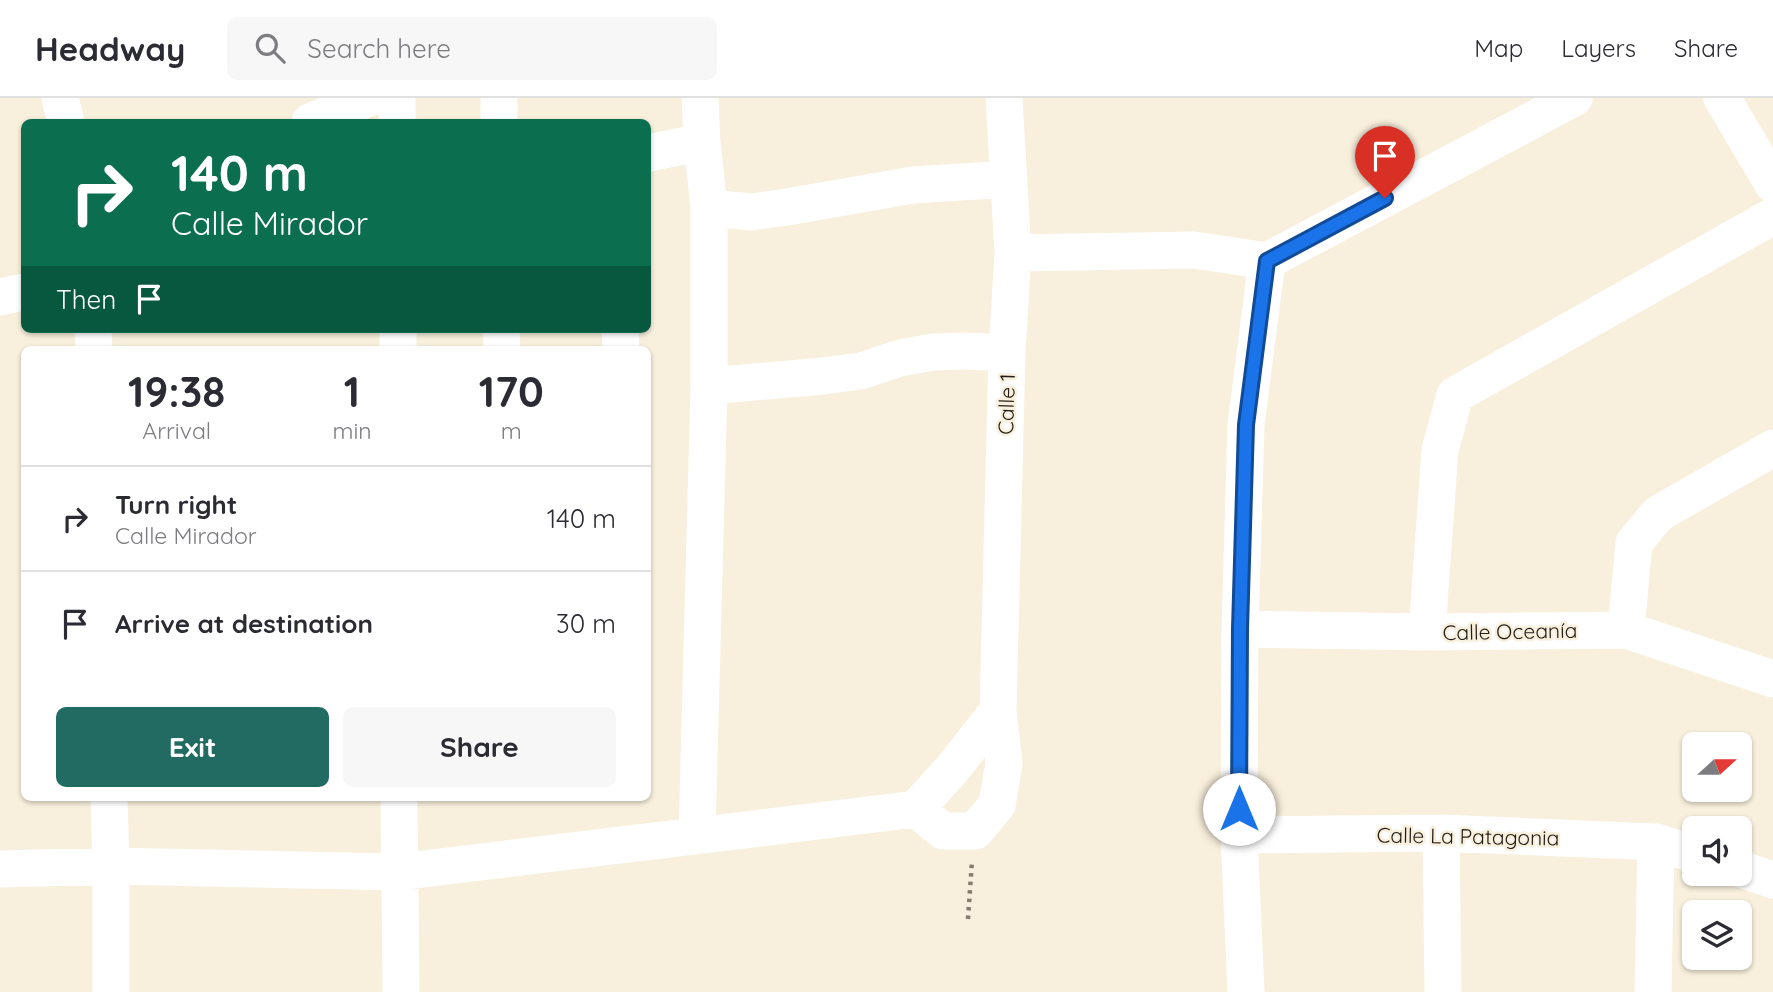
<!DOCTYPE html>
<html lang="en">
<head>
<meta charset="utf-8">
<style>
	:root { --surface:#fff; --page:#f7f7f7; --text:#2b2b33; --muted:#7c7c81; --line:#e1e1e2; --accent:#226b63 }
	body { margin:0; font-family:Quicksand,sans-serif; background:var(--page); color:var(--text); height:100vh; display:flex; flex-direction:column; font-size:26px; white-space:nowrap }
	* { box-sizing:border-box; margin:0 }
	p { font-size:23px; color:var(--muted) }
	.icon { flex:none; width:38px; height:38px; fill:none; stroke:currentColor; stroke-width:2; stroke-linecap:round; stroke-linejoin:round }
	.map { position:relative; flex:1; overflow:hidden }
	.details { position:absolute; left:21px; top:248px; width:630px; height:455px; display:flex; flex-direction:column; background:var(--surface); border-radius:10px; box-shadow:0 2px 5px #0004 }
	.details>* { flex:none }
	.banner { position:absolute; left:21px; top:21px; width:630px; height:214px; border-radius:10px; box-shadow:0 2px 5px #0004; background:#0b6e4f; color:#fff; overflow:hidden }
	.needle { width:46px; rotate:69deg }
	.tools { position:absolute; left:1682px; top:634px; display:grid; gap:14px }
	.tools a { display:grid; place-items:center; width:70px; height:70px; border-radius:10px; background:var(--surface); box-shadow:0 2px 5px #0004; font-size:35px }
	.pin { position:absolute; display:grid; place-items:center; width:60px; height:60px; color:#fff; margin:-72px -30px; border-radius:50% 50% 50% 0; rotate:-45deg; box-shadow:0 0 7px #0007 }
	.pin .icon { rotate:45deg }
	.me { position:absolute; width:77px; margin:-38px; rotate:0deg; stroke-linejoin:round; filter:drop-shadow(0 0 5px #0008) }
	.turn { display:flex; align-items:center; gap:24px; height:147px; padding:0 35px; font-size:32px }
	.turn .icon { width:91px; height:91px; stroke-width:2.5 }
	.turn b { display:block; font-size:49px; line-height:60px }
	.then { display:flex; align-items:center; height:66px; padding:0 35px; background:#0003; gap:14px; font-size:26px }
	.eta { display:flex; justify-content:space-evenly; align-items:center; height:119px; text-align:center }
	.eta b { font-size:42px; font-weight:700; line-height:49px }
	.action { display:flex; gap:14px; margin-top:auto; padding:14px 35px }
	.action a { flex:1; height:80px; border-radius:10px; background:var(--accent); color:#fff; font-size:28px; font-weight:700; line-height:80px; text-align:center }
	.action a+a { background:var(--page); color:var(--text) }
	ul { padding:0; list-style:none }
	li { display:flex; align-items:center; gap:21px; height:105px; padding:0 35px; border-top:2px solid var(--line) }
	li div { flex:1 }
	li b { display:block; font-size:26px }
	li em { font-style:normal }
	header { display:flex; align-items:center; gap:42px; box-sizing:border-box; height:98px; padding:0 35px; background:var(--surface); border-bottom:2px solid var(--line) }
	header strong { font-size:33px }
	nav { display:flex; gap:38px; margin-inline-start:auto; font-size:24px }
	.search { width:490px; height:63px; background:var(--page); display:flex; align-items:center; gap:18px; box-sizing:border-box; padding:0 24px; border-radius:10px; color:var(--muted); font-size:26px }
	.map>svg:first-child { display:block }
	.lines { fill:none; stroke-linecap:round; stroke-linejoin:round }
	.path { stroke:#837d71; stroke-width:4.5; stroke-dasharray:3.5 5; stroke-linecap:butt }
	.minor { stroke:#fff; stroke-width:37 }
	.route-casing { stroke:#114b97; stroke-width:18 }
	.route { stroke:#1a73e8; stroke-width:12 }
	.labels { text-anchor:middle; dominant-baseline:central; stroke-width:5; stroke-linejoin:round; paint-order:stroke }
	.street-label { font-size:21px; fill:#221e17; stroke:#f8efdc }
</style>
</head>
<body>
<header>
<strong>Headway</strong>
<div class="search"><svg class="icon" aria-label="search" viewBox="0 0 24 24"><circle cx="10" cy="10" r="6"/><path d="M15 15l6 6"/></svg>Search here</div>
<nav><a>Map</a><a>Layers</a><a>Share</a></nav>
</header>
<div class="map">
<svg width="1773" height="894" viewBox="0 0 1773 894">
	<rect width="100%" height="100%" fill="#f8efdc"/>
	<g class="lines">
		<!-- path -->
		<path class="path" d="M968,821L972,763"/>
		<!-- minor -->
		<path class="minor" d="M60,0L66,24
			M397,0V24
			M499,0V24
			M1722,0L1773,86
			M310,24L369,0
			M648,55L702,44
			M709,110L751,114L787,109L913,87L1009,81
			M1013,155L1194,152L1267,163
			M1267,163L1574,0
			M0,199L24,194
			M93,231L94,252
			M398,231V252
			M501,231L502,252
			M620,231L621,252
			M709,288L823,278L861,273L900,260L933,254L966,253L1007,255
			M1240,531L1427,534L1626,532L1773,581
			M1626,532L1634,445L1658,416L1773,350
			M1427,534L1440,352L1455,297L1773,118
			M998,613L953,670L916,711L943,733H975L997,707L1004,665L998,613L1007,255L1013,155L1004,0
			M109,700L111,768V894
			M399,700L401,894
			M1441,735L1443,894
			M697,737L709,288V110L702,44L700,0
			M1239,737L1441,735L1656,744L1694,756
			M0,771L111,768L399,774L916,711
			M1740,771L1773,782
			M1246,894L1239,737L1240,531L1246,327L1267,163
			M1653,894L1656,744"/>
	</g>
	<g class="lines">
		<!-- route casing -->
		<g class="route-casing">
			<path id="route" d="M1239,711L1240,531L1246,327L1267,163L1385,100"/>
		</g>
		<!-- route -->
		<use href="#route" class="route"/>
	</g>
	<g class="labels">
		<!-- street labels -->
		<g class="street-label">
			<text transform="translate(1006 306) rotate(-88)">Calle 1</text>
			<text transform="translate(1510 533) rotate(-1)">Calle Oceanía</text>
			<text transform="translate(1468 738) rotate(1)">Calle La Patagonia</text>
		</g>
	</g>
</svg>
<div class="tools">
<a><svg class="needle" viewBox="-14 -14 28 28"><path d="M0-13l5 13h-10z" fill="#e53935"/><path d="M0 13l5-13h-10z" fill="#7c7c81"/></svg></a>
<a><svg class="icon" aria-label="sound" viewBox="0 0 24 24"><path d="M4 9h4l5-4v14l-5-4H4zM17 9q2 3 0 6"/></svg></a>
<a><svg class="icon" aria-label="layers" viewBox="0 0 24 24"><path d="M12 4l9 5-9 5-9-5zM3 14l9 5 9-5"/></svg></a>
</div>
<div class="pin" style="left:1385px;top:100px;background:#d93025"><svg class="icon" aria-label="arrive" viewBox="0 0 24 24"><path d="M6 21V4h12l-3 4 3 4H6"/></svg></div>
<svg class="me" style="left:1239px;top:711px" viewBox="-20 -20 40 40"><circle r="19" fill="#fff"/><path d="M0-13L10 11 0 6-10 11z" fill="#1a73e8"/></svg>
<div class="banner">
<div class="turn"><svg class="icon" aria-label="right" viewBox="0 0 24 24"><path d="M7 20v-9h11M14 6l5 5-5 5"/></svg><div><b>140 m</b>Calle Mirador</div></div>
<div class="then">Then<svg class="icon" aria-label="arrive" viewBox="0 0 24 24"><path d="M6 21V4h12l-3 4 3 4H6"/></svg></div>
</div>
<section class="details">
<div class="eta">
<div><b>19:38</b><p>Arrival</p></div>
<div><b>1</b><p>min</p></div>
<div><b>170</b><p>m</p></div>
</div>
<ul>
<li><svg class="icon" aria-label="right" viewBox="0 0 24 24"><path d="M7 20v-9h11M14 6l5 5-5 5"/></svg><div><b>Turn right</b><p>Calle Mirador</p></div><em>140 m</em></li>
<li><svg class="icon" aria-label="arrive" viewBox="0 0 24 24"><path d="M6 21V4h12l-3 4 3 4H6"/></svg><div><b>Arrive at destination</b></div><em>30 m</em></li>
</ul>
<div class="action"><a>Exit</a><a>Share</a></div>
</section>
</div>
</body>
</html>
